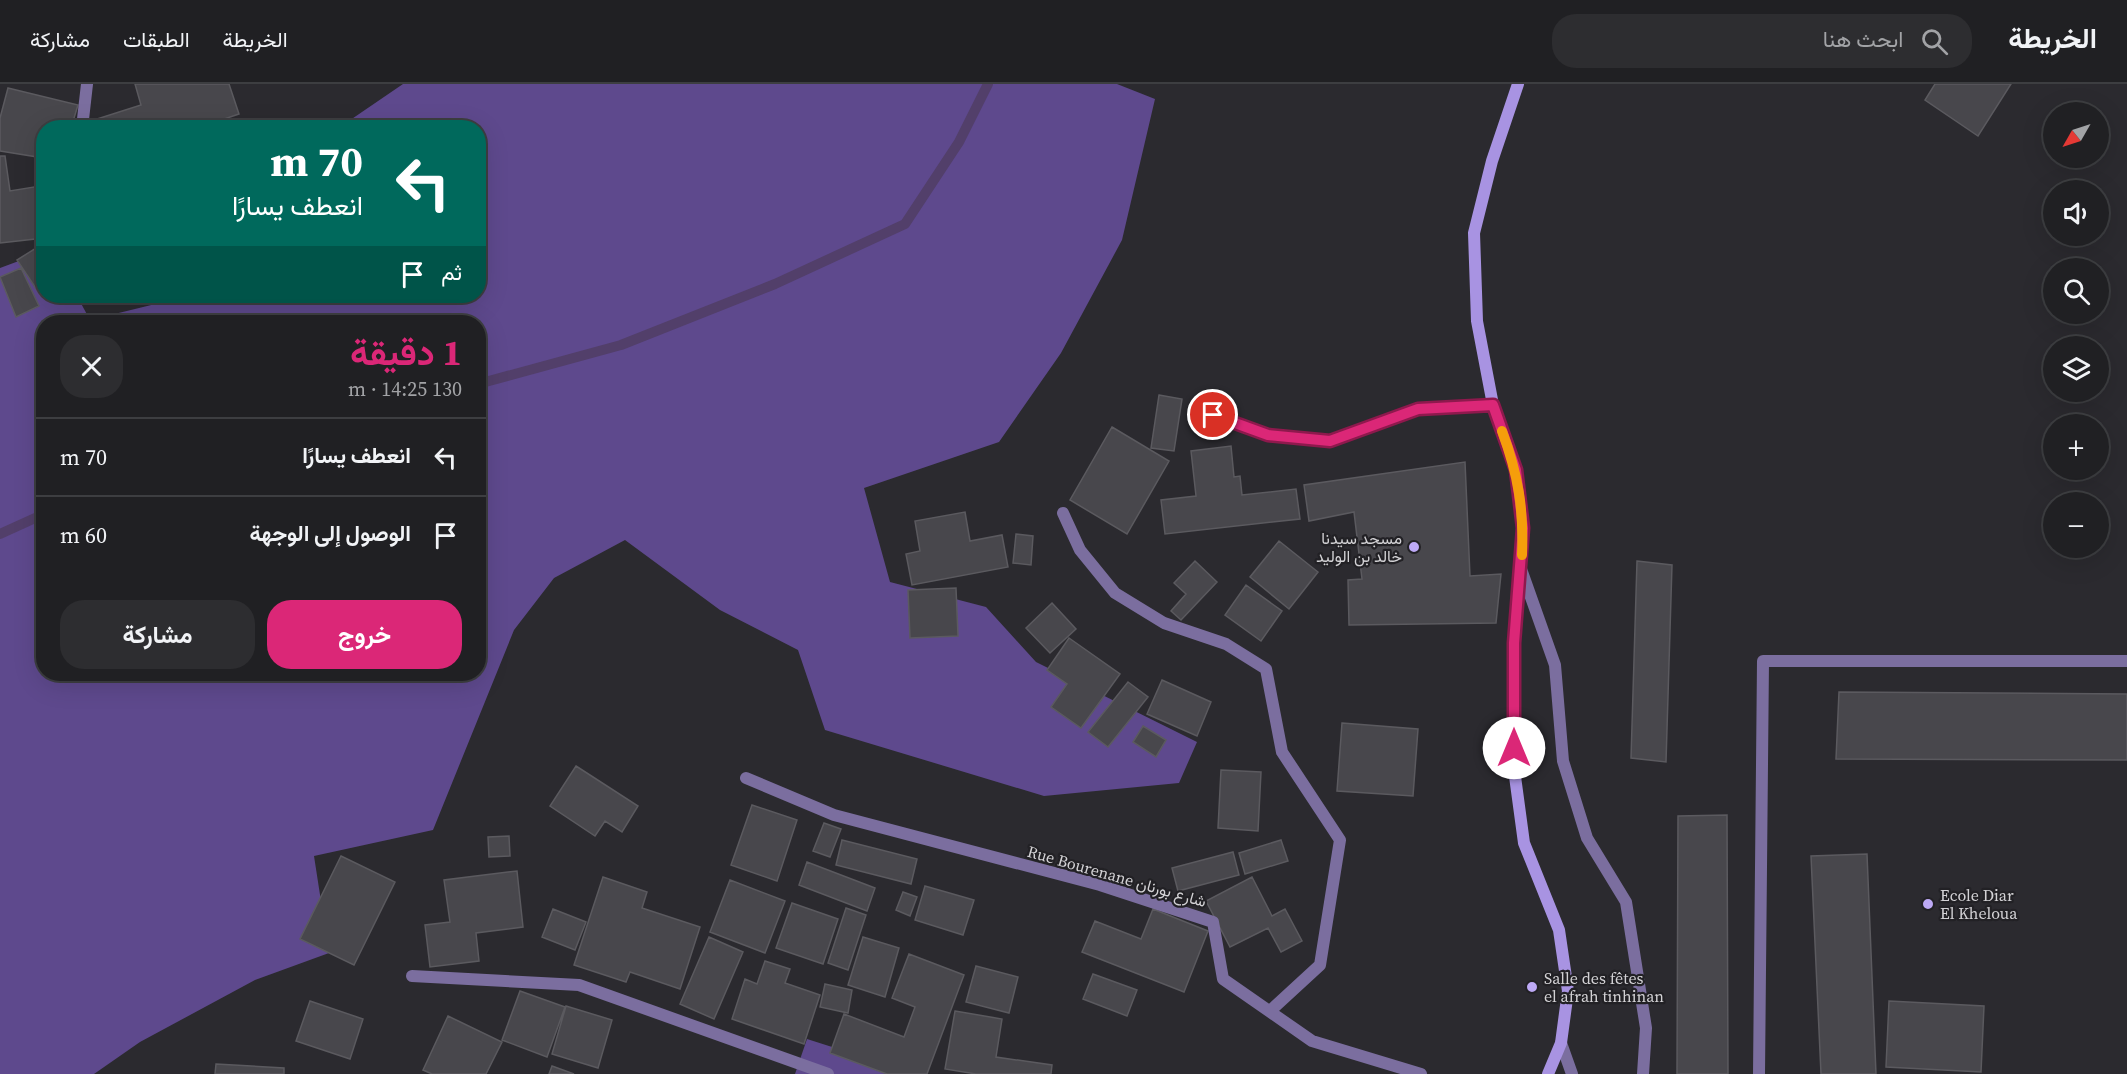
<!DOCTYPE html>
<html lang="ar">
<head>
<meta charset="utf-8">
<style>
	:root { --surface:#202023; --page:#2d2d30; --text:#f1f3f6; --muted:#a2a3a6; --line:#3d3e41; --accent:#db2777 }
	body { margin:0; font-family:"Source Serif 4",Vazirmatn,serif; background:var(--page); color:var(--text); direction:rtl; height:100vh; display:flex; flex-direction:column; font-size:22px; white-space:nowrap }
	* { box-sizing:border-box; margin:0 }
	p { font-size:20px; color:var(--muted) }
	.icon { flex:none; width:33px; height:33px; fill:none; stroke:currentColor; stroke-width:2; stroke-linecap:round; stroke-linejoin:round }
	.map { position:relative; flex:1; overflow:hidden; direction:ltr }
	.drawer { position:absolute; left:36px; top:231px; width:450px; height:366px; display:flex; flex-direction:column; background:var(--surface); border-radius:24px; box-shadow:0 6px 24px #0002,0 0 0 2px var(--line); direction:rtl }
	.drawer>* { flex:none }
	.hud { position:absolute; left:36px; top:36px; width:450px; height:183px; border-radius:24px; box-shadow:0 6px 24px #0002,0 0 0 2px var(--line); direction:rtl; background:#00695c; color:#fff; overflow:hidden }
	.needle { width:39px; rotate:231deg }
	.buttons { position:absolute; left:2043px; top:18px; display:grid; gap:12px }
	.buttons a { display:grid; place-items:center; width:66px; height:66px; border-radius:50%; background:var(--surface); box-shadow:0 6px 24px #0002,0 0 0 2px var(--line); font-size:30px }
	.pin { position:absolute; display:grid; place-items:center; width:51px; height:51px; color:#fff; margin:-26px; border:3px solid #fff; border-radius:50%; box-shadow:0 2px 6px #0007 }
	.me { position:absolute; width:66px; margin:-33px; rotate:0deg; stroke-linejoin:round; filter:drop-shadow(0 0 4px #0008) }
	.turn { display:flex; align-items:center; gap:21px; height:126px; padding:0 24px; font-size:27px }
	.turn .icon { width:78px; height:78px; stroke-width:2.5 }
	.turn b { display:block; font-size:42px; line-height:51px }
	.then { display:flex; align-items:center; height:57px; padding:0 24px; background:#0003; gap:12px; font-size:22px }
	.round { display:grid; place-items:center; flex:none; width:63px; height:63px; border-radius:24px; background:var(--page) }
	.headline { display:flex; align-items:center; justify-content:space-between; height:102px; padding:0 24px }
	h1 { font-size:36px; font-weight:700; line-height:45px; color:var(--accent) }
	.button { display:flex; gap:12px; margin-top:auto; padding:12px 24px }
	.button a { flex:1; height:69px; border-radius:24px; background:var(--accent); color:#fff; font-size:24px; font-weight:700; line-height:69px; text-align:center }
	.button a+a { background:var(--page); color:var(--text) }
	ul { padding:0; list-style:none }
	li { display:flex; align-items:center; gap:18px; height:78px; padding:0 24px; border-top:2px solid var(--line) }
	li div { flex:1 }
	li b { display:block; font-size:22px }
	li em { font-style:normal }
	header { display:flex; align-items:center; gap:36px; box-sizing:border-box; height:84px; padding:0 30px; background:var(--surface); border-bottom:2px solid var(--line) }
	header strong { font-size:28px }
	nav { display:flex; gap:33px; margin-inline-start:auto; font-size:21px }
	.search { width:420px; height:54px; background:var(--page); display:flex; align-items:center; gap:15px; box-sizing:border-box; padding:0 21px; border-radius:24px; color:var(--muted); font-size:22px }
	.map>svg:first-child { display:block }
	.forest { fill:#5e498d; fill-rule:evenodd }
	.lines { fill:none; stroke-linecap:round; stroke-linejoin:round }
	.stream { stroke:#523f6a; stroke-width:10 }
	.building { fill:#48474c; stroke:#5b5a5f; stroke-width:1.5 }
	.lane { stroke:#7b6e9f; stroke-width:12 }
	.street { stroke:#7b6e9f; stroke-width:12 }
	.secondary { stroke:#a893e2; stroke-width:12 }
	.route-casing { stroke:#8e194d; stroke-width:15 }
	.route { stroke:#db2777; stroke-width:10 }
	.slow { stroke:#f59e0b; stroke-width:10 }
	.poi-dot { fill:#bda9f5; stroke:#222125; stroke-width:2 }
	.labels { text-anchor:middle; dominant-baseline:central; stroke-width:4.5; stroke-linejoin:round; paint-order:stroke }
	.poi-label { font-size:16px; fill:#d3d2d5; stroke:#222125; text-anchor:start }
	.street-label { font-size:16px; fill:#d3d2d5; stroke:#222125 }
</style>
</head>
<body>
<header>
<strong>الخريطة</strong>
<div class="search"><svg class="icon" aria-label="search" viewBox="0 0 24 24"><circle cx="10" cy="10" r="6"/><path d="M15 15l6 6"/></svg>ابحث هنا</div>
<nav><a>الخريطة</a><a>الطبقات</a><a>مشاركة</a></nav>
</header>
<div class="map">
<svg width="2127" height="990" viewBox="0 0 2127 990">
	<rect width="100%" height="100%" fill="#2b2a2f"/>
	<!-- forest -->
	<path class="forest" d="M403,0H1117L1155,15L1122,156L1061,269L999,358L864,404L890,498L986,523L1036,578L1197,658L1179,699L1044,712L825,646L798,566L720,526L625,456L554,494L514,546L433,746L314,772L329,869L255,896L140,958L94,990H0V184L43,168L44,212H77L90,236L188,212H478V44L340,43ZM44,238H478V590H44Z
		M807,955L917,990H795Z"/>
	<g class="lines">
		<!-- stream -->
		<path class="stream" d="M478,300L621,261L775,200L905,140L959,58L988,0
			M0,450L44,430"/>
	</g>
	<!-- building -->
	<path class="building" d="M135,0H229L239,30L198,44H99L97,35L141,21Z
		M1935,0H2011L1978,52L1925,16Z
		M8,4L78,21L71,44H44V74L0,67V34Z
		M0,72H5L10,107L40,102L44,154L0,159Z
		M44,159V211L41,212L17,176Z
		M21,184L39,222L16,233L0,193Z
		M1159,311L1182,315L1174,367L1151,364Z
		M1112,343L1169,377L1127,450L1070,416Z
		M1231,362L1234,393L1240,392L1242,411L1296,405L1300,435L1165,450L1161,416L1196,412L1191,367Z
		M1465,378L1470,492L1501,490L1496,539L1349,541L1348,496L1362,495L1354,428L1309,437L1304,401Z
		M965,428L970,457L1002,451L1008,483L912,501L906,470L920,467L915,437Z
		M1016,450L1033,452L1031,481L1013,479Z
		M1279,457L1318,488L1289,525L1250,493Z
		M1195,477L1217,498L1181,536L1171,527L1186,510L1174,499Z
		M1637,477L1672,481L1666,678L1631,674Z
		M1246,501L1282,527L1261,557L1225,531Z
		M956,504L958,552L910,554L908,506Z
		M1052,519L1076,545L1050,569L1026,544Z
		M1069,554L1120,590L1081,644L1051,623L1067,600L1047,586Z
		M1162,596L1211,618L1197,652L1147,630Z
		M1128,598L1148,613L1108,663L1088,648Z
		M1839,608L2127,610V676L1836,675Z
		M1342,639L1418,645L1413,712L1337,707Z
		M1143,642L1166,656L1156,673L1133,658Z
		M576,682L638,722L622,748L605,737L595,752L550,722Z
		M1221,686L1261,688L1258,747L1218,744Z
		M752,721L797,736L777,797L731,781Z
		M1727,731L1728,990H1677L1678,732Z
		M824,739L841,745L830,773L813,767Z
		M509,752L510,772L489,773L488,753Z
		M842,756L917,775L911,800L836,781Z
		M1281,756L1288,777L1245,790L1239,769Z
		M1233,768L1239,791L1178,807L1172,784Z
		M1867,770L1876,990H1821L1811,772Z
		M341,772L395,798L354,881L300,855Z
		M807,778L875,804L867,827L799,801Z
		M517,787L523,843L476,849L479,877L430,883L425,841L450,838L444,796Z
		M603,793L647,808L642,824L700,843L680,905L630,888L626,898L574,881Z
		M1252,793L1272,832L1285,825L1302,857L1281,868L1268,844L1230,863L1206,817Z
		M730,796L785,817L765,869L710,848Z
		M925,802L974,816L963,851L915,836Z
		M903,808L917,813L910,832L896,826Z
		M792,819L838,835L823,880L776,864Z
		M846,824L866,831L848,886L828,879Z
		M553,825L586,838L575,866L542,853Z
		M1153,825L1208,847L1184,908L1082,868L1095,837L1141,855Z
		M709,853L743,868L714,935L680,920Z
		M863,853L899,864L885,913L848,901Z
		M909,870L964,891L927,990H887L830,969L844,930L904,953L915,923L892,914Z
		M765,877L790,885L785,899L820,911L804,960L732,935L745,895L757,900Z
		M976,882L1018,893L1009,929L966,918Z
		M1093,890L1137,906L1127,932L1083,915Z
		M825,900L852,906L848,929L820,923Z
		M520,907L565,923L547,973L502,956Z
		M310,917L363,935L350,975L296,957Z
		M1889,917L1984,922L1981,988L1886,983Z
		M566,922L612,936L598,984L552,970Z
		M955,927L1002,935L996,973L1052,981L1051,990H976L945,985Z
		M448,932L502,958L486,990H432L423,986Z
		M216,980L284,984V990H215Z
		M552,982L574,990H549Z"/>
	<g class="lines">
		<!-- lane -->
		<path class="lane" d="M1521,485L1555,581L1563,677L1587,754L1626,818L1646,944L1643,990"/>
		<!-- street -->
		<path class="street" d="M82,44L87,0
			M1213,331L1267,351L1330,357L1418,325L1493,321
			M1063,429L1080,466L1115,509L1164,539L1226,560L1266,585L1282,668L1340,756L1320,881L1270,927
			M746,694L834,731L1100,801L1213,838L1223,895L1312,957L1421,990
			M412,892L579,901L828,990
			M1561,959L1572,990
			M1759,990L1763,577H2127"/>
		<!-- secondary -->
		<path class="secondary" d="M1518,0L1492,77L1474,149L1477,237L1493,321L1516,386L1523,444L1514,559V685L1524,759L1559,846L1568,907L1561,959L1548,990"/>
	</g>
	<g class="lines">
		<!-- route casing -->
		<g class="route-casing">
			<path id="route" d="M1213,331L1268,351L1330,357L1418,325L1493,321L1516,386L1523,444L1514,559V664"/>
		</g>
		<!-- route -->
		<use href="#route" class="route"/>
		<!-- slow -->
		<path class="slow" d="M1502,347C1518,390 1524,425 1522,471"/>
	</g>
	<!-- markers -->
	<g class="poi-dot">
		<circle cx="1414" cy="463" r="6"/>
		<circle cx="1928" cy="820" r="6"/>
		<circle cx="1532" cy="903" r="6"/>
	</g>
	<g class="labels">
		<!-- poi labels -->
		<g class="poi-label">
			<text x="1402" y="454" text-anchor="end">مسجد سيدنا<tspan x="1402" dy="18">خالد بن الوليد</tspan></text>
			<text x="1940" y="811">Ecole Diar<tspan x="1940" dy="18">El Kheloua</tspan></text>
			<text x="1544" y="894">Salle des fêtes<tspan x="1544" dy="18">el afrah tinhinan</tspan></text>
		</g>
		<!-- street labels -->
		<g class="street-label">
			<text transform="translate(1117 792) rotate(16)">Rue Bourenane شارع بورنان</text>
		</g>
	</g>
</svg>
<div class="buttons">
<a><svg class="needle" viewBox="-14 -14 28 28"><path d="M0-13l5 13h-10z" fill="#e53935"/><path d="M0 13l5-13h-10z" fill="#a2a3a6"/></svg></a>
<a><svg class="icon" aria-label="sound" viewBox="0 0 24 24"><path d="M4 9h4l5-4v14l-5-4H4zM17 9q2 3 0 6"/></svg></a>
<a><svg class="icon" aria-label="search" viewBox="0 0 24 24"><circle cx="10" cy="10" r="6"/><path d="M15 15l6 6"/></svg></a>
<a><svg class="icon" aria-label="layers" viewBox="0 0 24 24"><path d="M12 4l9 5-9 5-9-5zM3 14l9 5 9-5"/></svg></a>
<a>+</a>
<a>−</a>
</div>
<div class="pin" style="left:1213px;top:331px;background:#d93025"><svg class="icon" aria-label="arrive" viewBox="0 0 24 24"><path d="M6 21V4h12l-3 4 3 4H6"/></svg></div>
<svg class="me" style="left:1514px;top:664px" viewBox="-20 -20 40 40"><circle r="19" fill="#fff"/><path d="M0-13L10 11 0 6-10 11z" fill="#db2777"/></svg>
<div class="hud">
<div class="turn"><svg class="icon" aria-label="left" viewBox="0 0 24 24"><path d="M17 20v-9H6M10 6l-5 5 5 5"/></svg><div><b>70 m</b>انعطف يسارًا</div></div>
<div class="then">ثم<svg class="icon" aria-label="arrive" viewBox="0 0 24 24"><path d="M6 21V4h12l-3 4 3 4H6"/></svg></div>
</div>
<section class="drawer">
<div class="headline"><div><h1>1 دقيقة</h1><p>130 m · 14:25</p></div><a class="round"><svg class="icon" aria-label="close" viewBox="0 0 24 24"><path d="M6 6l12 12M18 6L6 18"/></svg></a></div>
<ul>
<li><svg class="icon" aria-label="left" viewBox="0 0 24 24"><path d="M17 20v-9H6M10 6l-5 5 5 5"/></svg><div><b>انعطف يسارًا</b></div><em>70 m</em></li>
<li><svg class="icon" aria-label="arrive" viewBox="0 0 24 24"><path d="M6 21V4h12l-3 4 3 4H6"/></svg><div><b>الوصول إلى الوجهة</b></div><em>60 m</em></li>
</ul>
<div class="button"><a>خروج</a><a>مشاركة</a></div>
</section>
</div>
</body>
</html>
